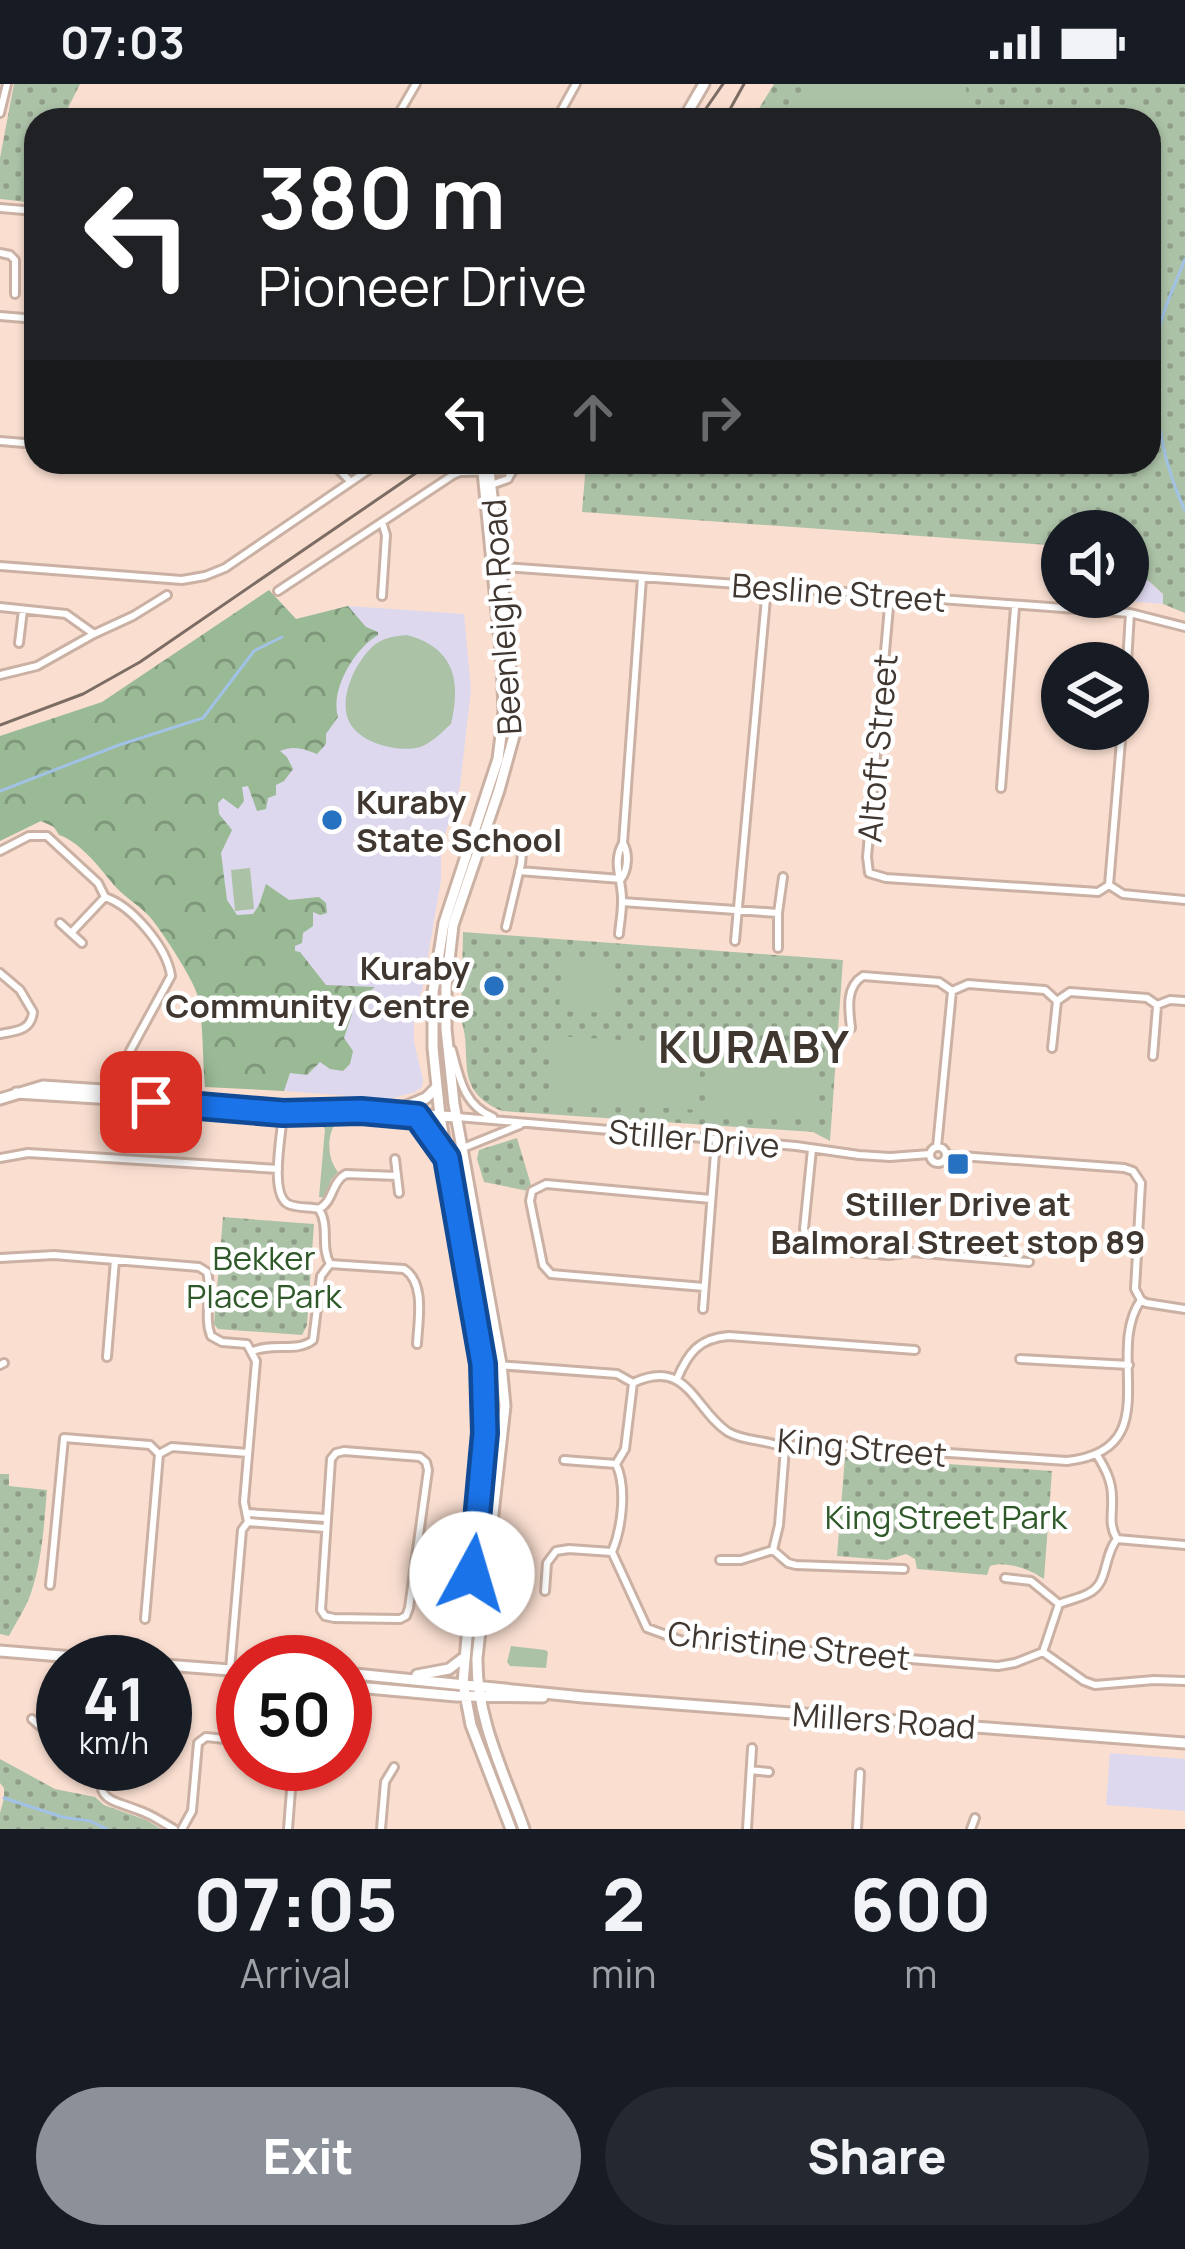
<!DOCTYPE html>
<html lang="en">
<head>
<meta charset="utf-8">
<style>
	:root { --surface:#171b24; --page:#242831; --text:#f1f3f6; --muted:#9ea1a6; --accent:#8c9099 }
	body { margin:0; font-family:Manrope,sans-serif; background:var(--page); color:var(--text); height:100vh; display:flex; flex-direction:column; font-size:45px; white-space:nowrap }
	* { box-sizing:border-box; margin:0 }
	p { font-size:39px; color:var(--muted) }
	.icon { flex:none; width:66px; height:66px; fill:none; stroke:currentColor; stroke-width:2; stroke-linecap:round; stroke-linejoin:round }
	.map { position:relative; height:1745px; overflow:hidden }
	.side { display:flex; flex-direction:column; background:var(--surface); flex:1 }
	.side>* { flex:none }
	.guide { position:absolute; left:24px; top:24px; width:1137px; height:366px; border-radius:36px; box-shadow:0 3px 9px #0004; background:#202124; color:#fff; overflow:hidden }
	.tools { position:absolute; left:1041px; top:426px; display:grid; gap:24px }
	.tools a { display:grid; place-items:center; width:108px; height:108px; border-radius:50%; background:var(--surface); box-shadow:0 3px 9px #0004; font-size:60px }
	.speed { position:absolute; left:36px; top:1551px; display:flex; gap:24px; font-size:60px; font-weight:700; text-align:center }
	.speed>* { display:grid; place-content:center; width:156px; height:156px; border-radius:50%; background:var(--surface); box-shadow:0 3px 9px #0004; line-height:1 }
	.speed small { font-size:30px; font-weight:400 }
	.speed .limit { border:18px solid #d22; background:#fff; color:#111 }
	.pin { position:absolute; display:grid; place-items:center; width:102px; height:102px; color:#fff; margin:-51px; border-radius:24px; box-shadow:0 6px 18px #0006 }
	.me { position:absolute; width:132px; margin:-66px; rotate:6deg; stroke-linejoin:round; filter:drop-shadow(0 0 9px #0008) }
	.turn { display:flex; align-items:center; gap:42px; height:252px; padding:0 36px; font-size:54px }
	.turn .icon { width:156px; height:156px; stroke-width:2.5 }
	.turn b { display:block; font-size:84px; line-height:102px }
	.lanes { display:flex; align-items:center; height:114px; padding:0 36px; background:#0003; justify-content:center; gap:60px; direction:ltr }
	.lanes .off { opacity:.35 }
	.eta { display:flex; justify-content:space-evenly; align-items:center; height:204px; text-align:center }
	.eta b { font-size:72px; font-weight:800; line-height:84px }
	.primary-button { display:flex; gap:24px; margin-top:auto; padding:24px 36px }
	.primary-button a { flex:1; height:138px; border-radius:72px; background:var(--accent); color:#fff; font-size:48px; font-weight:800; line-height:138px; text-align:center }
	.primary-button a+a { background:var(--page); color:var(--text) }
	.status { display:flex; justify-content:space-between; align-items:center; height:84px; padding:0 60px; background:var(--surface); direction:ltr }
	.status svg { height:33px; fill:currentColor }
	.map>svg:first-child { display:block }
	.education { fill:#ddd8ee }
	.grass { fill:url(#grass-tufts) }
	.forest { fill:url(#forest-crowns) }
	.park { fill:url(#park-dots) }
	.pitch { fill:#acc2a7 }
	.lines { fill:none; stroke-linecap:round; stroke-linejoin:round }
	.stream { stroke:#a1c2e5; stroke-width:3 }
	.street-casing { stroke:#cab1a3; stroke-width:12 }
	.secondary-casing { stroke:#cab1a3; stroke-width:15 }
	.street { stroke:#fff; stroke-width:6 }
	.secondary { stroke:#fff; stroke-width:9 }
	.rail { stroke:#7c6d64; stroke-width:3 }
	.route-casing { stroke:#114b97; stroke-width:30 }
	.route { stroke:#1a73e8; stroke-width:21 }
	.poi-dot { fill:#2771c1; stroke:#fff; stroke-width:4.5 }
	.labels { text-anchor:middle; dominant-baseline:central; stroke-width:9; stroke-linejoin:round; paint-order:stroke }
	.street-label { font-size:33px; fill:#413731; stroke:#fff }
	.poi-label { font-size:33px; font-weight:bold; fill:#413731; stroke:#fff; text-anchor:start }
	.park-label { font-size:33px; fill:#2f5928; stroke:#fff }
	.district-label { font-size:45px; font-weight:bold; letter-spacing:3px; fill:#413731; stroke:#fff }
</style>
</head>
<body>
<div class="status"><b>07:03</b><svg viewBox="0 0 49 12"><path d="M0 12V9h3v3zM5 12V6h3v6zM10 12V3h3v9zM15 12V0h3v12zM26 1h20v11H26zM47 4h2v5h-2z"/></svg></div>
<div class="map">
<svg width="1185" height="1745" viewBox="0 0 1185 1745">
	<defs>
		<pattern id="grass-tufts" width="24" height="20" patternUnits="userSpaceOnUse" patternTransform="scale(3)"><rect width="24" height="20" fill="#acc2a7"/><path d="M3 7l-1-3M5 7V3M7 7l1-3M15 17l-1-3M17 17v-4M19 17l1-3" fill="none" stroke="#8e9e89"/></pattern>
		<pattern id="forest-crowns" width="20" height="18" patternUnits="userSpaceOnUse" patternTransform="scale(3)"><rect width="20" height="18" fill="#9ab995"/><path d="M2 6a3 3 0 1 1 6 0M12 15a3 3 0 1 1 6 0" fill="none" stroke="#7f977a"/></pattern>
		<pattern id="park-dots" width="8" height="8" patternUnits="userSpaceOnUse" patternTransform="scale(3)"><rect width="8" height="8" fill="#acc2a7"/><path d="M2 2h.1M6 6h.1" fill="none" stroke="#8e9e89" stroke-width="1.8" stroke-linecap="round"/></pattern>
	</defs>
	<rect width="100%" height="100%" fill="#fadfd1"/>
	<!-- education -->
	<path class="education" d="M1128,478L1163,510V520L1077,513H1128Z
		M277,514L296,535L348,522L464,530L471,606L460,702L441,764V796L422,907L414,925V958L423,996L422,1003L415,1008L390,1015L284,1007L228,840L153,601Z
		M1110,1669L1185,1675V1727L1106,1721Z"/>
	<!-- grass -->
	<path class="grass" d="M335,1040C326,1055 328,1075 338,1088L331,1096L325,1114L319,1113L325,1045L321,1041Z"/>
	<!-- forest -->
	<path class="forest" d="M269,506L296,535L348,522L366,543L378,548V551C354,565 330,606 338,633L326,650V660L317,670C304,665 294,661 280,667L287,673L293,685L284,697L276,701V711L268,714L266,725L257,727L248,702L242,703L244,717L238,725L223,714L218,719L219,730L232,746L221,769L227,816L237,831L253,830L259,821L266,800L289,816L319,813L326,819L327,829L320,831L313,828V842L303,849L302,859L295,862V867L300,868L326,901L375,903L364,912H353L346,923L352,930L344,954L353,967L350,980L343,987L330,985L320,978L307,991L290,989L284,1007L205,1003C202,973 204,939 197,910C193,895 159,842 148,831C137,820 122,811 113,800C100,784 79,757 59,751L54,743L41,737L0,757V652L102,618Z"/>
	<!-- park -->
	<path class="park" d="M14,0H80L65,30L120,35L36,36V119L0,115V74Z
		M774,0H1185V529L1163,520V510L1128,478V447H1062V462L582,428L586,379L579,378H1149V36H752Z
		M463,848L843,876L830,1057L813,1048L502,1027C451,1005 474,972 461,936Z
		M517,1054L531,1101L528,1107L484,1098L477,1075L479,1066Z
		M223,1133L314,1140L307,1241L302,1251L218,1245L214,1240Z
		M845,1373L1052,1387L1044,1495C1031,1486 1006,1476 990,1482L987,1491L917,1485L915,1475L906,1470L887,1476L837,1472Z
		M0,1390H9V1402L47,1406C44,1441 42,1477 31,1509C26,1524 16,1538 9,1552L0,1550Z
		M0,1675L55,1705L95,1713L104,1721L146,1736L161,1745H0V1729L4,1714V1704L0,1699Z"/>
	<!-- pitch -->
	<path class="pitch" d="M803,0H965L970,23L969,36H796Z
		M407,551C455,564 461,597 451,640C442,648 432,659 420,663C400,669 363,660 351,641C336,618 355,579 372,563C381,554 395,552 407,551Z
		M250,784L254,825L235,827L231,786Z
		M562,875L614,877L611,929L559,927Z
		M556,952L702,961L697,1026L551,1017Z
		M712,962L817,967L814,1031L709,1029Z
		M511,1562L545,1566L548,1568L546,1584L510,1582L507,1578Z"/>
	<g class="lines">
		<!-- stream -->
		<path class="stream" d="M1185,175C1176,199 1161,228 1158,254C1150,313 1161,373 1185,427
			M0,707L119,661L203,634L254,567L282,553
			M4,1714L62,1733L90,1737L107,1745"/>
		<!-- street casing -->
		<g class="street-casing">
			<path id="street" d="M0,29L7,0
				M395,36L416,0
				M556,36L576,0
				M0,124L36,127
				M0,169L10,171L15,176V210
				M0,232L36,235
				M0,357L36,360
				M267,378L336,383L351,398
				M491,401L508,395L517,378
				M0,482L182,496L205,492L225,484L380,378
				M496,485L506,483L1130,529L1185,543
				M278,507L453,391L460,388L513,387
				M890,511L867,773L869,789L886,794L1098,808L1109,801
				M382,512L386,451L382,438
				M0,523L66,530L94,550
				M19,559L23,526
				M1127,579L1130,529
				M0,591L37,582L94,550L133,532L167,511
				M1001,704L1015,523
				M0,767L29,752H47L98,799L105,813C132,822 167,863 171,892L130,967L125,1008
				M519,787L621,795
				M621,795C628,786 629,769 623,759L642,494
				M1109,801L1122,645
				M1109,801L1123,810L1185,816
				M622,818L778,829
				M60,839L82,859
				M506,843L521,780L523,758
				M71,849L105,813
				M619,850C620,839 622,829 622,818C623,796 611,779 623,759
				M735,857L767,503
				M778,864V829L783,793
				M0,889L20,906L33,928C31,947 16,947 0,950
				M851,944C849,926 845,903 863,892L939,898L952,907
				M1052,964L1057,917
				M452,966C459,993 464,1022 493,1033
				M1153,972L1157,922
				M457,1033L796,1062L859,1071L890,1073L930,1070
				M930 1071a8 8 0 1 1 16 0a8 8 0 1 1-16 0Z
				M937,1063L952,907L968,900L1045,906L1057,917L1070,908L1147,914L1157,921L1170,916L1185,917
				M463,1064L520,1041
				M812,1065L804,1145L809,1159L826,1166L889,1171L912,1168L1029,1178
				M947,1071L1124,1084L1133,1087L1141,1099L1135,1205L1141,1216L1146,1219L1185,1225
				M0,1074L28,1069L278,1085
				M395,1075L399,1109
				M319,1125C334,1117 331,1098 346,1090L397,1092
				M0,1174L54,1171L199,1183L207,1188C213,1210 203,1232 211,1252L222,1258L247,1260L256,1277L244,1418L248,1438L242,1446L230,1586
				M330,1180L404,1185C426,1199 418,1237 417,1260
				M704,1203L551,1190L543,1181L530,1117L532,1107L546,1100L711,1115
				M703,1225L716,1056
				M253,1267C274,1258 297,1269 313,1256L321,1192L330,1180C320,1162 330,1143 319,1125C310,1123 296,1124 288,1120C269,1110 282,1049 283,1030
				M107,1273L115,1176
				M1020,1275L1129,1281
				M483,1280L617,1290L633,1299C688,1273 694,1326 728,1348C745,1358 766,1355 785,1364L803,1359L1067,1377C1169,1366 1103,1270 1141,1216
				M0,1281L4,1279
				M677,1295C688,1269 699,1254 729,1252L915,1266
				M633,1299L625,1365L616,1380C627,1403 622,1444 612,1468L647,1544L683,1557L998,1582L1015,1579L1043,1568
				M344,1367L420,1373L426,1378L428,1386L409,1524L406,1532L400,1535L334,1534L325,1532L321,1526L331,1375L336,1369Z
				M564,1376L616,1380
				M248,1429L325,1434
				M248,1438L325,1444
				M1117,1455L1185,1461
				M773,1466L788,1479L796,1481L904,1485
				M720,1476H741L773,1466L779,1441L785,1364
				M1005,1494L1031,1497L1059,1520
				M50,1501L64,1354L150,1361L159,1370L172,1363L248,1369
				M545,1507L547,1479L556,1467L569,1465L612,1468
				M145,1535L159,1370
				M1043,1568L1059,1520C1069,1516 1080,1514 1089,1509C1109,1499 1103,1472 1117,1455C1108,1440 1113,1430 1112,1413C1112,1397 1105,1384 1097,1371
				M1043,1568L1084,1597L1095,1601L1154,1596L1185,1597
				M32,1635L51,1652L63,1656
				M100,1680C98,1718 107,1714 138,1726C151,1730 162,1738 174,1745
				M751,1686L769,1688
				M182,1745L192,1727L198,1659L206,1653L243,1657
				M288,1745L293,1680
				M381,1745L385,1698L394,1683
				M747,1745L752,1664
				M857,1745L860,1689
				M971,1745L975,1734"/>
		</g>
		<!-- secondary casing -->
		<g class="secondary-casing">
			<path id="secondary" d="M683,36L704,0
				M482,378L502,577L504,627L498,675L444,839L433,908V964L440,1032L485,1300V1349L463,1599L471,1641L511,1745
				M488,378L508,550L515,648L499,706L453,841L446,903V945L454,1020L501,1280L505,1322L477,1574C476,1634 504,1689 524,1745
				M16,1009L242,1023L283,1029L360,1027L457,1033
				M0,1015L43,1002L179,1011L225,1019
				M395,1027L426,1014L436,1004
				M417,1032L444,1069
				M0,1567L135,1578
				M165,1581L243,1587
				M345,1589L583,1613L1185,1659
				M417,1591L449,1585L462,1575
				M345,1602L456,1612L543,1613"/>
		</g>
		<!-- street -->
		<use href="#street" class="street"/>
		<!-- secondary -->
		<use href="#secondary" class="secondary"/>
		<!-- rail -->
		<path class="rail" d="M698,36L723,0
			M724,36L744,0
			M0,641L83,610L140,578L432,378"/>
	</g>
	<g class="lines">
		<!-- route casing -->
		<g class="route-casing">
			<path id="route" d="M151,1018L283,1029L361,1027L417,1032L447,1074L483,1280L485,1349L472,1490"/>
		</g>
		<!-- route -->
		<use href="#route" class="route"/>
	</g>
	<!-- markers -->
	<g class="poi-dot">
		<circle cx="332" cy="736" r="12"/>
		<circle cx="494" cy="902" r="12"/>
		<rect x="946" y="1068" width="24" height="24" rx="6"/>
	</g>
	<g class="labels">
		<!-- street labels -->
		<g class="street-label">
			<text transform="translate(839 508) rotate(4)">Besline Street</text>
			<text transform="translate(501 533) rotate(-94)">Beenleigh Road</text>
			<text transform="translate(877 664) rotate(-85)">Altoft Street</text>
			<text transform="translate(694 1054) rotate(5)">Stiller Drive</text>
			<text transform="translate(862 1363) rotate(5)">King Street</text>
			<text transform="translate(789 1561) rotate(6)">Christine Street</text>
			<text transform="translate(884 1636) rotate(4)">Millers Road</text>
		</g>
		<!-- poi labels -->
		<g class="poi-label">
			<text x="356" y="717">Kuraby<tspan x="356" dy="38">State School</tspan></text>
			<text x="470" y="883" text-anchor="end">Kuraby<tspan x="470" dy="38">Community Centre</tspan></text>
			<text x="958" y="1119" text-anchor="middle">Stiller Drive at<tspan x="958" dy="38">Balmoral Street stop 89</tspan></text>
		</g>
		<!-- park labels -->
		<g class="park-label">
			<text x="264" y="1173">Bekker<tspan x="264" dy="38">Place Park</tspan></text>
			<text x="946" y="1432">King Street Park</text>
		</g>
		<!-- district labels -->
		<g class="district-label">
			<text x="755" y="962">KURABY</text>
		</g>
	</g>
</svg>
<div class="tools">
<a><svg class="icon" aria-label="sound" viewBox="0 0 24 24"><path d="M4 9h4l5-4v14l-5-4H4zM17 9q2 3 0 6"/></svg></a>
<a><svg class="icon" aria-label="layers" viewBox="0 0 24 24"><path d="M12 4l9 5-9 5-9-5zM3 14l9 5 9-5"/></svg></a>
</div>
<div class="speed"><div>41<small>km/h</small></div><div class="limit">50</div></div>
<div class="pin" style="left:151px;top:1018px;background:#d93025"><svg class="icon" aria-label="arrive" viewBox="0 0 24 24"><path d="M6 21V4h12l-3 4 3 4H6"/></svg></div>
<svg class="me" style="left:472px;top:1490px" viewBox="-20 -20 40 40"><circle r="19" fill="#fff"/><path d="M0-13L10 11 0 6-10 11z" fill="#1a73e8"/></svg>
<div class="guide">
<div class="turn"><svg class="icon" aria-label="left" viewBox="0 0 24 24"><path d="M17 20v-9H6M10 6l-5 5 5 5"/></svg><div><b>380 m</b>Pioneer Drive</div></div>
<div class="lanes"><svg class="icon" aria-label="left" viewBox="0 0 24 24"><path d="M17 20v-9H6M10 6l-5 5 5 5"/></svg><svg class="icon off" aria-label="ahead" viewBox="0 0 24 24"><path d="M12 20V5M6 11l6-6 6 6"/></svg><svg class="icon off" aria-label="right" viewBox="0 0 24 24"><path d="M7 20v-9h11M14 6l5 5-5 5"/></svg></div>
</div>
</div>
<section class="side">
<div class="eta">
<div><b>07:05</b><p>Arrival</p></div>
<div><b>2</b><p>min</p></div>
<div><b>600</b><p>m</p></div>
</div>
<div class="primary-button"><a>Exit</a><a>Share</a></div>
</section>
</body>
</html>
